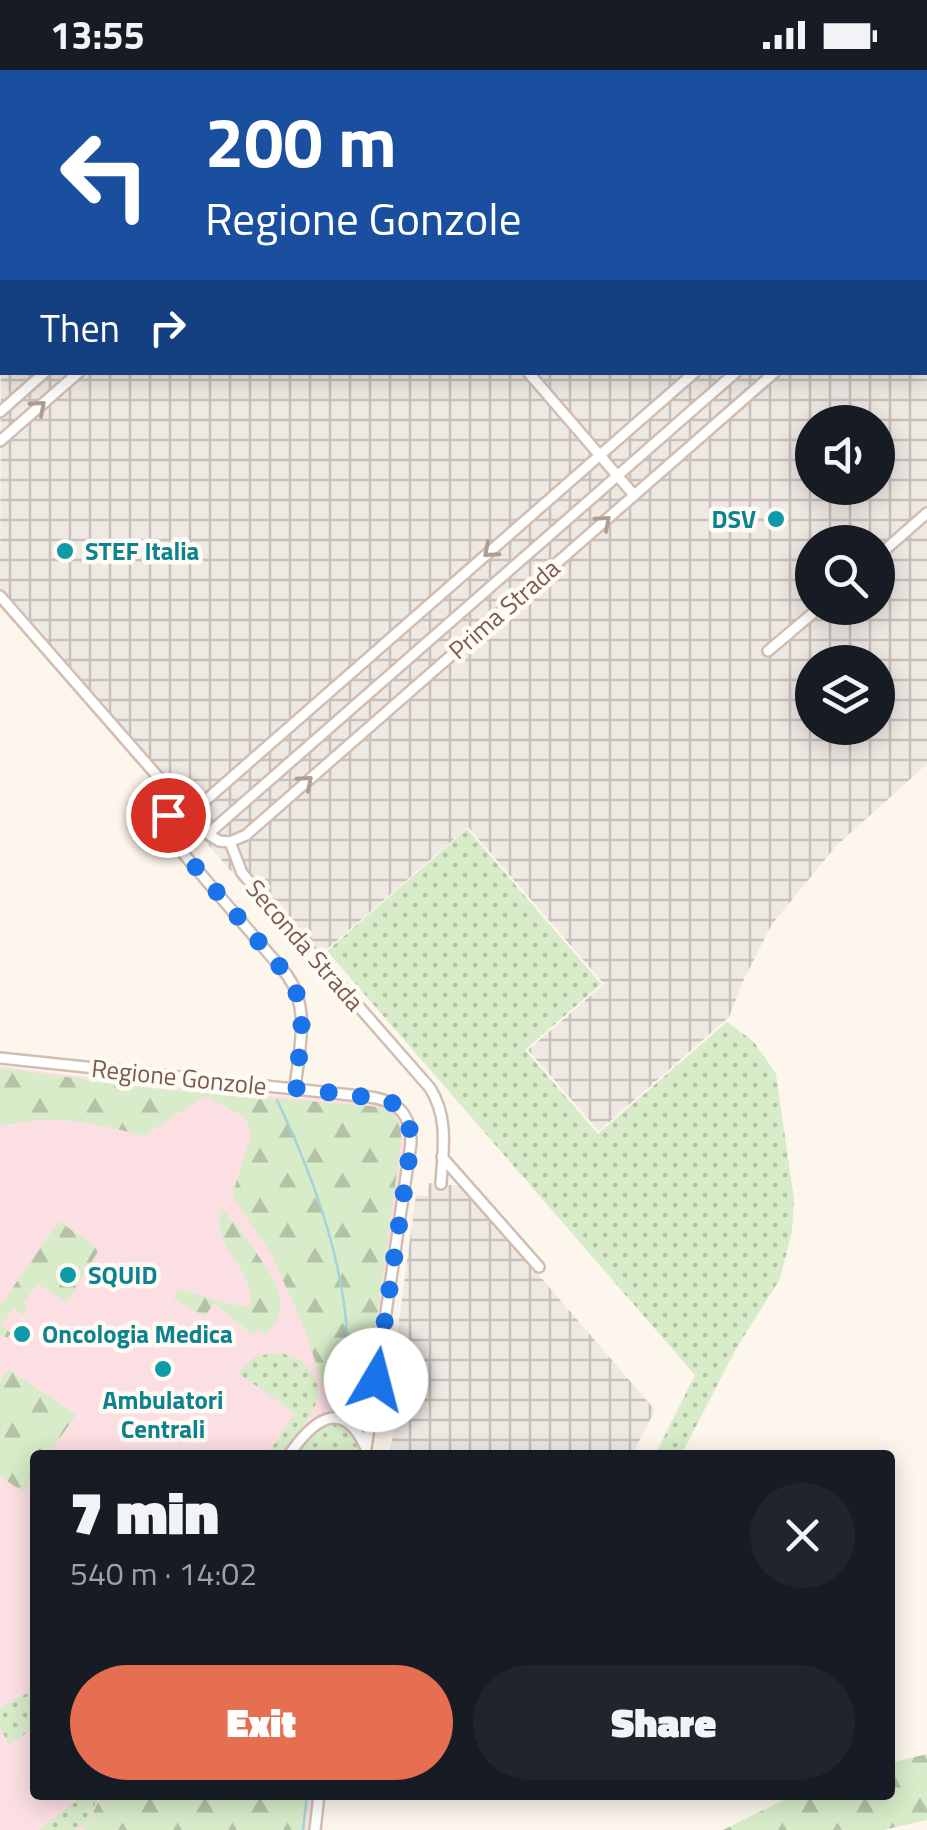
<!DOCTYPE html>
<html lang="en">
<head>
<meta charset="utf-8">
<style>
	:root { --surface:#171b24; --page:#20242c; --text:#f1f3f6; --muted:#9ea1a6; --accent:#e76f51 }
	body { margin:0; font-family:"Titillium Web",sans-serif; background:var(--page); color:var(--text); height:100vh; display:flex; flex-direction:column; font-size:38px; white-space:nowrap }
	* { box-sizing:border-box; margin:0 }
	p { font-size:32px; color:var(--muted) }
	.icon { flex:none; width:55px; height:55px; fill:none; stroke:currentColor; stroke-width:2; stroke-linecap:round; stroke-linejoin:round }
	.map { position:relative; flex:1; overflow:hidden }
	.details { position:absolute; left:30px; top:1380px; width:865px; height:350px; display:flex; flex-direction:column; background:var(--surface); border-radius:10px; box-shadow:0 5px 25px #0003 }
	.details>* { flex:none }
	.guide { position:absolute; left:0px; top:0px; width:928px; height:305px; box-shadow:0 5px 25px #0003; background:#1a4fa0; color:#fff; overflow:hidden }
	.tools { position:absolute; left:795px; top:335px; display:grid; gap:20px }
	.tools a { display:grid; place-items:center; width:100px; height:100px; border-radius:50%; background:var(--surface); box-shadow:0 5px 25px #0003; font-size:50px }
	.pin { position:absolute; display:grid; place-items:center; width:85px; height:85px; color:#fff; margin:-42px; border:5px solid #fff; border-radius:50%; box-shadow:0 2px 10px #0007 }
	.me { position:absolute; width:110px; margin:-55px; rotate:8deg; stroke-linejoin:round; filter:drop-shadow(0 0 8px #0008) }
	.turn { display:flex; align-items:center; gap:35px; height:210px; padding:0 40px; font-size:45px }
	.turn .icon { width:130px; height:130px; stroke-width:2.5 }
	.turn b { display:block; font-size:70px; line-height:85px }
	.then { display:flex; align-items:center; height:95px; padding:0 40px; background:#0003; gap:20px; font-size:38px }
	.round { display:grid; place-items:center; flex:none; width:105px; height:105px; border-radius:52px; background:var(--page) }
	.head { display:flex; align-items:center; justify-content:space-between; height:170px; padding:0 40px }
	h1 { font-size:60px; font-weight:800; line-height:75px }
	.cta { display:flex; gap:20px; margin-top:auto; padding:20px 40px }
	.cta a { flex:1; height:115px; border-radius:60px; background:var(--accent); color:#fff; font-size:40px; font-weight:800; line-height:115px; text-align:center }
	.cta a+a { background:var(--page); color:var(--text) }
	.status { display:flex; justify-content:space-between; align-items:center; height:70px; padding:0 50px; background:var(--surface); direction:ltr }
	.status svg { height:28px; fill:currentColor }
	.map>svg:first-child { display:block }
	.industrial { fill:url(#industrial-grid); fill-rule:evenodd }
	.medical { fill:#fbdfe3 }
	.grass { fill:url(#grass-dots) }
	.forest { fill:url(#forest-firs) }
	.lines { fill:none; stroke-linecap:round; stroke-linejoin:round }
	.stream { stroke:#a5d3da; stroke-width:2.5 }
	.minor-casing { stroke:#d1beb0; stroke-width:14 }
	.motorway-casing { stroke:#dad1cd; stroke-width:20 }
	.minor { stroke:#fff; stroke-width:9 }
	.motorway { stroke:#f7b7a3; stroke-width:15 }
	.oneway { stroke:#af9d94 }
	.route { stroke:#1a73e8; stroke-width:18; stroke-dasharray:0 32.4 }
	.culture-dot { fill:#0f9aa8; stroke:#fffaf3; stroke-width:4 }
	.labels { text-anchor:middle; dominant-baseline:central; stroke-width:9; stroke-linejoin:round; paint-order:stroke }
	.culture-label { font-size:25px; font-weight:bold; fill:#0d838f; stroke:#fffaf3; text-anchor:start }
	.street-label { font-size:25px; fill:#7a5c4d; stroke:#fffaf3 }
</style>
</head>
<body>
<div class="status"><b>13:55</b><svg viewBox="0 0 49 12"><path d="M0 12V9h3v3zM5 12V6h3v6zM10 12V3h3v9zM15 12V0h3v12zM26 1h20v11H26zM47 4h2v5h-2z"/></svg></div>
<div class="map">
<svg width="927" height="1760" viewBox="0 0 927 1760">
	<defs>
		<pattern id="industrial-grid" width="8" height="8" patternUnits="userSpaceOnUse" patternTransform="scale(2.5)"><rect width="8" height="8" fill="#efe9e4"/><path d="M0 4h8M4 0v8" fill="none" stroke="#c7c0bb"/></pattern>
		<pattern id="grass-dots" width="8" height="8" patternUnits="userSpaceOnUse" patternTransform="scale(2.5)"><rect width="8" height="8" fill="#d8ecc9"/><path d="M2 2h.1M6 6h.1" fill="none" stroke="#b4c2a5" stroke-width="1.8" stroke-linecap="round"/></pattern>
		<pattern id="forest-firs" width="22" height="20" patternUnits="userSpaceOnUse" patternTransform="scale(2.5)"><rect width="22" height="20" fill="#d8ecc9"/><path d="M5 1l3.5 6h-7zM16 11l3.5 6h-7z" fill="#b4c2a5"/></pattern>
	</defs>
	<rect width="100%" height="100%" fill="#fdf6ec"/>
	<!-- industrial -->
	<path class="industrial" d="M2,26V302H925L927,203V694L837,775L772,854L743,911L729,947L599,1061L528,980L604,914L468,757L311,893L0,536ZM812,352H878V418H812ZM812,472H878V538H812ZM812,592H878V658H812Z
		M429,1113L462,1116L655,1340L632,1385H390L396,1342L387,1339L416,1125L427,1126Z"/>
	<!-- medical -->
	<path class="medical" d="M0,996L158,1016L381,1034L390,1038L401,1052L404,1073L367,1343L341,1339L338,1354L355,1368L360,1385H35V1725H313L309,1760H0Z"/>
	<!-- grass -->
	<path class="grass" d="M467,759L601,914L525,980L598,1064L727,952L754,972L776,1004L794,1129L792,1161L780,1209L737,1277L681,1385H655L695,1305L327,881Z
		M272,1283C287,1283 300,1287 309,1299C335,1330 298,1359 281,1385H267L295,1343L238,1303L255,1287Z
		M326,1354C347,1354 356,1366 360,1385H294L308,1364Z
		M35,1619V1657L9,1675L0,1657V1638Z
		M83,1725H99L85,1756L74,1760H39Z"/>
	<!-- forest -->
	<path class="forest" d="M0,998L158,1019L380,1037C397,1043 402,1055 401,1073L364,1340L337,1334L331,1326H327L302,1252L270,1182L232,1126L251,1065L245,1047L205,1026L144,1066C89,1051 56,1044 0,1056Z
		M221,1138C238,1156 275,1204 280,1228C283,1242 275,1256 266,1265L259,1258L252,1264L214,1233L205,1246L173,1229L178,1219C202,1225 226,1235 251,1237C254,1195 210,1179 221,1138Z
		M59,1151L99,1180L67,1232L37,1213L23,1235L27,1239L23,1245L13,1238L1,1256L11,1263L7,1268L2,1265L0,1267V1236Z
		M9,1300L76,1345L48,1385H35V1404L23,1422L0,1406V1311Z
		M927,1684V1750L883,1760H723L794,1725H890V1693Z
		M102,1725H309L305,1760H84Z"/>
	<g class="lines">
		<!-- stream -->
		<path class="stream" d="M277,1030C309,1097 339,1177 346,1251C348,1277 344,1303 343,1329
			M303,1760L307,1725"/>
		<!-- minor casing -->
		<g class="minor-casing">
			<path id="minor" d="M263,0L266,2
				M477,0L483,2
				M684,0L690,2
				M46,2L49,0
				M387,2L389,0
				M423,2L426,0
				M0,42L2,40
				M925,97L927,98
				M925,120L927,116
				M925,130H927
				M925,190L927,191
				M528,302L634,425
				M0,342L45,302
				M0,371L79,302
				M878,486L927,443
				M0,526L208,764L219,771L230,772L242,803L430,1018C449,1048 443,1080 441,1114
				M768,581L819,538
				M180,732L164,751L165,762L287,905C311,939 299,979 295,1018
				M190,744L695,302
				M208,764L736,302
				M230,772L246,765L775,302
				M0,988L370,1027C398,1031 411,1044 411,1073L365,1385
				M442,1087L539,1197
				M289,1385C311,1353 341,1325 365,1376
				M315,1760L319,1725"/>
		</g>
		<!-- motorway casing -->
		<g class="motorway-casing">
			<path id="motorway" d="M794,0L800,2
				M847,0L853,2
				M925,32L927,33
				M925,54H927"/>
		</g>
		<!-- minor -->
		<use href="#minor" class="minor"/>
		<!-- motorway -->
		<use href="#motorway" class="motorway"/>
	</g>
	<!-- one-way arrows -->
	<defs><path id="oneway-chevron" d="M-2-3.5L2.5 0L-2 3.5" fill="none" stroke-width="1.6" stroke-linecap="round" stroke-linejoin="round" transform="scale(2.5)"/></defs>
	<g class="oneway">
		<use href="#oneway-chevron" transform="translate(39 337) rotate(-41)"/>
		<use href="#oneway-chevron" transform="translate(604 452) rotate(-41)"/>
		<use href="#oneway-chevron" transform="translate(490 481) rotate(139)"/>
		<use href="#oneway-chevron" transform="translate(306 712) rotate(-41)"/>
	</g>
	<g class="lines">
		<!-- route -->
		<path class="route" d="M168,745L163,757L166,762L287,905C311,939 299,979 295,1018L382,1029C412,1037 412,1062 409,1088L376,1310"/>
	</g>
	<!-- markers -->
	<g class="culture-dot">
		<circle cx="776" cy="449" r="10"/>
		<circle cx="65" cy="481" r="10"/>
		<circle cx="68" cy="1205" r="10"/>
		<circle cx="22" cy="1264" r="10"/>
		<circle cx="163" cy="1299" r="10"/>
	</g>
	<g class="labels">
		<!-- culture labels -->
		<g class="culture-label">
			<text x="756" y="449" text-anchor="end">DSV</text>
			<text x="85" y="481">STEF Italia</text>
			<text x="88" y="1205">SQUID</text>
			<text x="42" y="1264">Oncologia Medica</text>
			<text x="163" y="1330" text-anchor="middle">Ambulatori<tspan x="163" dy="29">Centrali</tspan></text>
		</g>
		<!-- street labels -->
		<g class="street-label">
			<text transform="translate(504 539) rotate(-41)">Prima Strada</text>
			<text transform="translate(305 875) rotate(49)">Seconda Strada</text>
			<text transform="translate(179 1007) rotate(6)">Regione Gonzole</text>
		</g>
	</g>
</svg>
<div class="tools">
<a><svg class="icon" aria-label="sound" viewBox="0 0 24 24"><path d="M4 9h4l5-4v14l-5-4H4zM17 9q2 3 0 6"/></svg></a>
<a><svg class="icon" aria-label="search" viewBox="0 0 24 24"><circle cx="10" cy="10" r="6"/><path d="M15 15l6 6"/></svg></a>
<a><svg class="icon" aria-label="layers" viewBox="0 0 24 24"><path d="M12 4l9 5-9 5-9-5zM3 14l9 5 9-5"/></svg></a>
</div>
<div class="pin" style="left:168px;top:745px;background:#d93025"><svg class="icon" aria-label="arrive" viewBox="0 0 24 24"><path d="M6 21V4h12l-3 4 3 4H6"/></svg></div>
<svg class="me" style="left:376px;top:1310px" viewBox="-20 -20 40 40"><circle r="19" fill="#fff"/><path d="M0-13L10 11 0 6-10 11z" fill="#1a73e8"/></svg>
<div class="guide">
<div class="turn"><svg class="icon" aria-label="left" viewBox="0 0 24 24"><path d="M17 20v-9H6M10 6l-5 5 5 5"/></svg><div><b>200 m</b>Regione Gonzole</div></div>
<div class="then">Then<svg class="icon" aria-label="right" viewBox="0 0 24 24"><path d="M7 20v-9h11M14 6l5 5-5 5"/></svg></div>
</div>
<section class="details">
<div class="head"><div><h1>7 min</h1><p>540 m · 14:02</p></div><a class="round"><svg class="icon" aria-label="close" viewBox="0 0 24 24"><path d="M6 6l12 12M18 6L6 18"/></svg></a></div>
<div class="cta"><a>Exit</a><a>Share</a></div>
</section>
</div>
</body>
</html>
